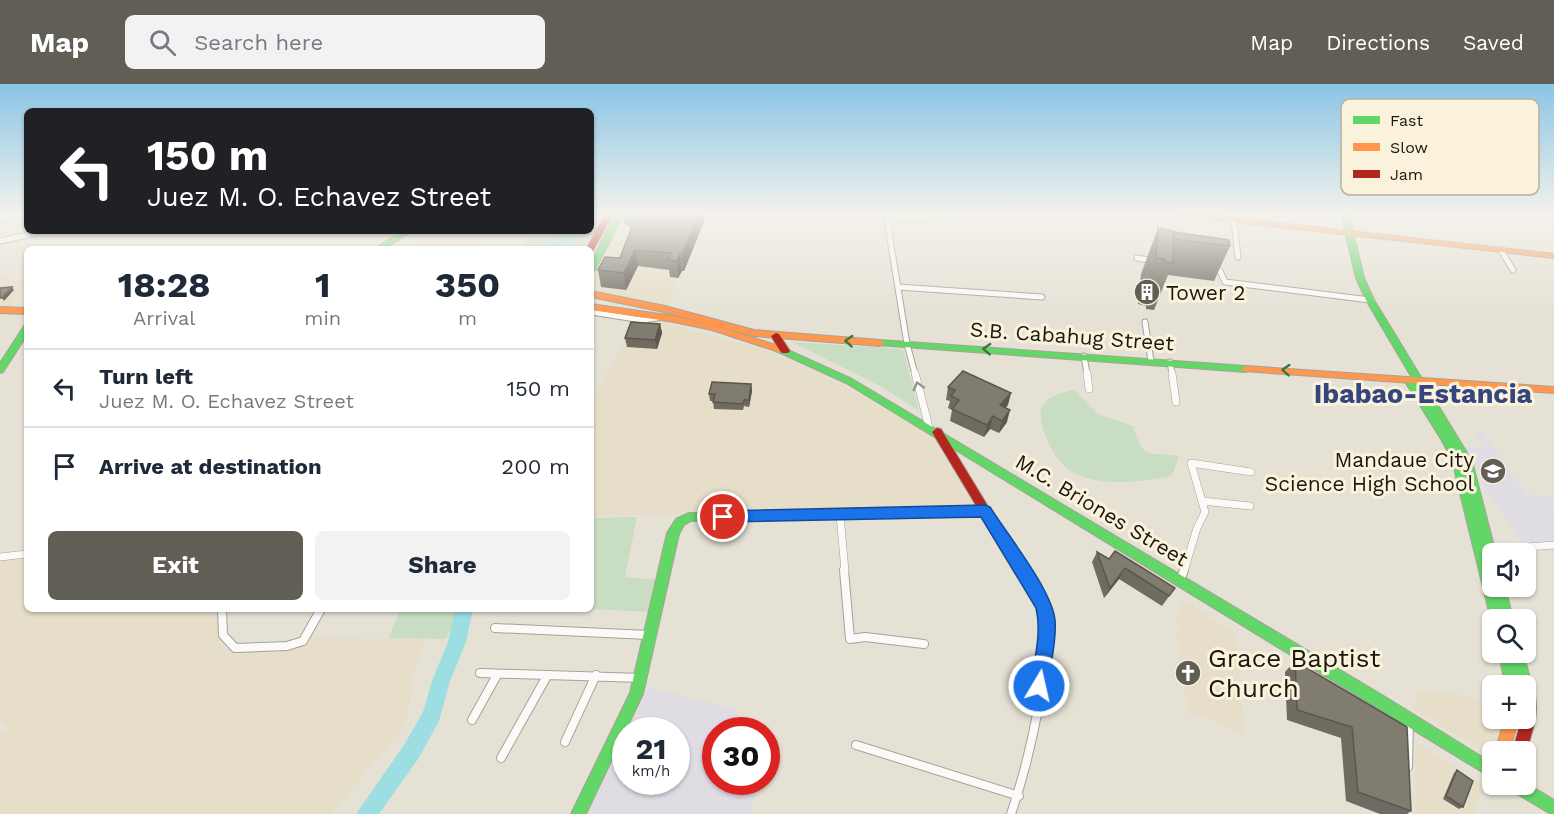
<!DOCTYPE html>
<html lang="en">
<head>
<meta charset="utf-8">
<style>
	:root { --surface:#fff; --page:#f2f2f3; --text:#1f2937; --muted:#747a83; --line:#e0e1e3; --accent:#615e55 }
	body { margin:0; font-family:"Work Sans",sans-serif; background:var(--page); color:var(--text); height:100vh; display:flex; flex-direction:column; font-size:22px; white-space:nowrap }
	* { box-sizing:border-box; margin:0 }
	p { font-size:20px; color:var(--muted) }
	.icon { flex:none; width:33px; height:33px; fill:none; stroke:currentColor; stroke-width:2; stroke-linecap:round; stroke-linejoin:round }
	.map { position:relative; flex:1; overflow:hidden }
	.side { position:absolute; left:24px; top:162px; width:570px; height:366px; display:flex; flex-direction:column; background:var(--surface); border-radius:9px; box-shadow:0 2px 4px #0004 }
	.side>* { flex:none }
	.top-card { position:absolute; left:24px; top:24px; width:570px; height:126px; border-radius:9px; box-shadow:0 2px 4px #0004; background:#202124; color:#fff; overflow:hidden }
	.buttons { position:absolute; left:1482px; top:459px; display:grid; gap:12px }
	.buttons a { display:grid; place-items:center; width:54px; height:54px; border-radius:9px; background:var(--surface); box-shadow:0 2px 4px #0004; font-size:30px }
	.speed { position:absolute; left:612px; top:633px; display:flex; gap:12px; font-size:30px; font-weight:700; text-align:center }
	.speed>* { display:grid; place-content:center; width:78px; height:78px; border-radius:50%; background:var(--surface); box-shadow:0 2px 4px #0004; line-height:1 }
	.speed small { font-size:15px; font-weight:400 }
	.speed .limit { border:9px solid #d22; background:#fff; color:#111 }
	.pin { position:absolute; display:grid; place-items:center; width:51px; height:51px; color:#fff; margin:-26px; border:3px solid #fff; border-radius:50%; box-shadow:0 2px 6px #0007 }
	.me { position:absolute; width:66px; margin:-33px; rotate:9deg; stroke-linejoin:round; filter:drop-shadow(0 0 4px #0008) }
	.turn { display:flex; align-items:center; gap:21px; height:126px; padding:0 24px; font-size:27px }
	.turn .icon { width:78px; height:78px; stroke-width:2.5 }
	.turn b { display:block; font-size:42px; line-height:51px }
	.eta { display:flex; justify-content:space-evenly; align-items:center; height:102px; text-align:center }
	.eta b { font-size:36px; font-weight:700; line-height:42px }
	.cta { display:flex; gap:12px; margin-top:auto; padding:12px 24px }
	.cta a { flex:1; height:69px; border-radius:9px; background:var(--accent); color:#fff; font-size:24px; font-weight:700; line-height:69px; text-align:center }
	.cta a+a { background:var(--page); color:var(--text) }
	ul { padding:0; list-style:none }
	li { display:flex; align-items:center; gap:18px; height:78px; padding:0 24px; border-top:2px solid var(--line) }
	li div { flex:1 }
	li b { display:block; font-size:22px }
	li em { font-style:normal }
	header { display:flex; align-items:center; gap:36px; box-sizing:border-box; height:84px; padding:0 30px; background:var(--accent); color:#fff }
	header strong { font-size:28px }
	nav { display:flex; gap:33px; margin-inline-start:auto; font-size:21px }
	.search { width:420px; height:54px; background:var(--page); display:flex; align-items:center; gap:15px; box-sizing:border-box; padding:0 21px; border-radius:9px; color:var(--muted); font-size:22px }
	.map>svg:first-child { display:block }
	.built { fill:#e7dec9 }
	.education { fill:#dfdce3 }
	.green { fill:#c9ddc3 }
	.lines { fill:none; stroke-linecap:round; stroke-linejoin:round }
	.river { fill:#9cdee1; fill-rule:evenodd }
	.street-far2-casing { stroke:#a6a29a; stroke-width:7 }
	.street-far1-casing { stroke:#a6a29a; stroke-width:8 }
	.street-casing { stroke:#a6a29a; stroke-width:10 }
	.fast-casing { stroke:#a6a29a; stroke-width:2 }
	.slow-casing { stroke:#a6a29a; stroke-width:2 }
	.jam-casing { stroke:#a6a29a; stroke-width:2 }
	.street-far2 { stroke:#fbfaf9; stroke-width:5 }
	.street-far1 { stroke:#fbfaf9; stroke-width:7 }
	.street { stroke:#fbfaf9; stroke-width:8 }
	.fast { fill:#63d668; fill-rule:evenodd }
	.slow { fill:#ff974d; fill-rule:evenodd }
	.jam { fill:#b3261e; fill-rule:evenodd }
	.wall { fill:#6f6b60 }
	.shaded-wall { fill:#5a574e }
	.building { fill:#817c70; stroke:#5a574e; stroke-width:1.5 }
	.oneway { stroke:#3e763c }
	.oneway2 { stroke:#969490 }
	.route { fill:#1a73e8; stroke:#114b97; stroke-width:1.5 }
	.labels { text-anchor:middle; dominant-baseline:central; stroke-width:6; stroke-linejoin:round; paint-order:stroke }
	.poi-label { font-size:21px; fill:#1a1710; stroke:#faf2db; text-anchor:start }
	.street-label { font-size:21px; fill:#1a1710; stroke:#faf2db }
	.near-poi-label { font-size:26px; fill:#1a1710; stroke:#faf2db; text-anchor:start }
	.district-label { font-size:27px; font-weight:bold; fill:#344580; stroke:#faf2db }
	.key { fill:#faf2db; stroke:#b7b09e; stroke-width:1.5 }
	.key-label { font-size:16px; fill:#1a1710 }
</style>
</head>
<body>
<header>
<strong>Map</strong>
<div class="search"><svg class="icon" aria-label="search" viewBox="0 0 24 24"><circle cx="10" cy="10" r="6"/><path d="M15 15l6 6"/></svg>Search here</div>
<nav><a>Map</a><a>Directions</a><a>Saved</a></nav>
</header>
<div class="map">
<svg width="1554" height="730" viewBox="0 0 1554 730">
	<rect width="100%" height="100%" fill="#e6e1d5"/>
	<!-- built -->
	<path class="built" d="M627,130L684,187L678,194L668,223L599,208L592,204L600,176L613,147L621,142Z
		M475,151V157L481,156L480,165H411L413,157Z
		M8,191L6,197L27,196V201L11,222H0V192Z
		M636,237L666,240L758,264L815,287L859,311L931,351L976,423L591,432V317Z
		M27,472V525H215L221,565L304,562L310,554L425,555L414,589L406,641L331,730H0V652L9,645L0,637V477Z
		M1184,517L1236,550L1244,652L1208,634L1188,631L1176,549L1179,548L1176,531Z
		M1420,607L1469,612L1492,625V634L1505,635L1492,672L1412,624Z
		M1415,658L1485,702L1473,730H1417Z"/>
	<!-- education -->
	<path class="education" d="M1474,348H1483L1526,411L1553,412L1554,458L1524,460L1488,409L1465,363L1484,364Z
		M648,604L733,624L751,646H716V698H760L749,730H588L625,651L626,698H676V646H628Z"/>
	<!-- green -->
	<path class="green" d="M591,130H604L589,158L580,165H525L527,163L523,161L529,154L547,155L561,147H591Z
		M891,130H953L954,139L893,141Z
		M792,258L903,265L919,327L882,303Z
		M1074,306L1098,330L1133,342C1143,377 1148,367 1179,372L1172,392C1142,398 1105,403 1076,390C1062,384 1053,369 1047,356C1034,325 1040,312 1074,306Z
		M637,433L625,493L658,496L651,528L590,525L591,434Z
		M400,525H458L454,540L445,555L389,554Z"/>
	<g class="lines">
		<!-- river -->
		<path class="river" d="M565,147H577L560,165H547Z
			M455,525H473L466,558L450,597L439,637L418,675L379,730H356L404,661L423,628L432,597L448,558Z"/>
		<!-- street-far2 casing -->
		<g class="street-far2-casing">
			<path id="street-far2" d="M886,130L907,260L915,290
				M0,134L14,130
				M1234,136L1238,173
				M0,157L36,149
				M1501,166L1513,186
				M1137,174L1154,177
				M1210,185L1220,187L1225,198L1370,216
				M898,203L1042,213
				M591,228L642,236L657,234
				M1145,238L1151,277
				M1084,272L1087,290
				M1170,278L1172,290"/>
		</g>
		<!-- street-far1 casing -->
		<g class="street-far1-casing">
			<path id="street-far1" d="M915,289L929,343
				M1087,289L1089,305
				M1172,289L1176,318
				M1202,417L1250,422
				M985,427L1025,487
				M840,431L845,487
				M1490,466L1554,461
				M0,473L27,470
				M1184,487L1197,444L1205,428L1191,379L1251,388"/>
		</g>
		<!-- street casing -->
		<g class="street-casing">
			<path id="street" d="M844,486L850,555L865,553L924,560
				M1180,497L1184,486
				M222,525L223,551L235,564L287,562L303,557L321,525
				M495,544L649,551
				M480,589L641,594
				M472,636L497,591
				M565,658L596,591
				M856,661L1019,712
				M501,674L547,592
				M1408,683L1409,634
				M1011,730C1028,680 1053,578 1044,527C1042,512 1032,498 1024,486"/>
		</g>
		<!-- fast casing -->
		<g class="fast-casing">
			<path id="fast" d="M616,130H624L595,186L591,189V178Z
				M1341,130H1349L1364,194L1374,216L1472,377L1496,470H1492V482L1489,481L1492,502H1505L1513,536H1492V540L1491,536L1452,376L1441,355L1404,296L1406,294H1412L1366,216L1356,194Z
				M402,147H412L384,165H374Z
				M27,241V251L3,288L0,289V279L24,242Z
				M880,256L1246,282L1251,285L1246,288L877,261L875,259L877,257Z
				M779,262L852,295L1387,614L1492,679V694L846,299L776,267L774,265L776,263Z
				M855,426L859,427L861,430L859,433L855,434L691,437L684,441L679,450L643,610L586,730H571L630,609L667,449L676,435L689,429Z
				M1499,568H1523L1532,602L1530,606L1526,608V602H1505Z
				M1526,699L1554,716V730L1549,729L1509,705L1507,700H1526Z"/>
		</g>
		<!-- slow casing -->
		<g class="slow-casing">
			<path id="slow" d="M1175,130H1199L1554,170V174L1179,132Z
				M591,207L665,222L754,246L880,256L885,259L880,262L754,252L717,242L782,263L784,265L782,267L779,268L712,246L674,238L591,226V220L674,232L716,242L664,228L591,213Z
				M0,223L27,224V230L0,229Z
				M1246,282L1554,303V309L1243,287L1241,285Z
				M1505,634H1519L1509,668H1495Z"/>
		</g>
		<!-- jam casing -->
		<g class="jam-casing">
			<path id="jam" d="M605,130H613L593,167L586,165Z
				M776,249L779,250L790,267L788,269H782L780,267L771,252Z
				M937,344L941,345L989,424L991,427L989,430L855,434L851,433L849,430L851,427L855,426L977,423L932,348Z
				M1526,598L1531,600C1542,625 1533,644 1526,669V668H1512L1522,634H1526V602H1520Z"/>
		</g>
		<!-- street-far2 -->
		<use href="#street-far2" class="street-far2"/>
		<!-- street-far1 -->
		<use href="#street-far1" class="street-far1"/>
		<!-- street -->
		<use href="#street" class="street"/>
		<!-- fast -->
		<use href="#fast" class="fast"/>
		<!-- slow -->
		<use href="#slow" class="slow"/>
		<!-- jam -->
		<use href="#jam" class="jam"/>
	</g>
	<!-- wall -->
	<path class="wall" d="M623,130H705V135L684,187H682L678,194L670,193L669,186L638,182L626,206L601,203L598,186L620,174L632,144L625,140Z
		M1158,144L1230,162L1214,197L1168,191L1154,226L1146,225V222L1138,220L1141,190Z
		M660,240L662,249L657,265L627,263L625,254Z
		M751,300L752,307L749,323L744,322L743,326L714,325L713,317H710L709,310Z
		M948,303L1008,321L1005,324L1007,338L999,349L990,345L984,353L950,337L952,326L948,324L950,317L946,316Z
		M1097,468L1109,475L1175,504L1162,522L1119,495L1104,514L1092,478Z
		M1295,577L1407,643L1411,727L1407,730H1380L1346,717L1341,654L1287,636L1285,588Z
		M1457,686L1463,723L1459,725L1443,715L1454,689Z"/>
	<!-- shaded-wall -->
	<path class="shaded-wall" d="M700,130H705V135L684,187L682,170Z
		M635,166L638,182L626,206L624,189Z
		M680,170L682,187L678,194L677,177Z
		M12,203L14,206L4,217L2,214Z
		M660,240L662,249L657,265L655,256Z
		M751,300L752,307L749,323V316Z
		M1011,309L1008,321L996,333L1000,321Z
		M1010,326L1007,338L999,349L1002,337Z
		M993,332L990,345L984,353L987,341Z
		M1125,484L1119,495L1104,514L1110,504Z"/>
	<!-- building -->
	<path class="building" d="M633,130H700L682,170H680L677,177L668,176L671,169L635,166L624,189L598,186L605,173L620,174L636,132Z
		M1158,144L1174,147L1173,179L1165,178V175L1156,174Z
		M1174,148L1229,156L1230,162L1174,155Z
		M12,203L2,214H0V204Z
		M631,238L660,240L655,256L625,254Z
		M963,287L1011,309L1000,321L1010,326L1002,337L993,332L987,341L952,325L959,316L951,312L955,306L948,303Z
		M712,298L751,300L749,316H744L743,320L713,318L715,310H709Z
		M1115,467L1175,504L1169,512L1125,484L1110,504L1097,468L1109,475Z
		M1295,577L1407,643L1411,727L1358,708L1352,643L1297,626Z
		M1457,686L1473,697L1463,723L1446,712Z"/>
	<!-- one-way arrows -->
	<defs><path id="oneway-chevron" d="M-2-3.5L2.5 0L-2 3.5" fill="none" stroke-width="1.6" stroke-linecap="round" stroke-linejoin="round" transform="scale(1.5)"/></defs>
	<g class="oneway">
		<use href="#oneway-chevron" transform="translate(849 257) rotate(-176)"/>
		<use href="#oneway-chevron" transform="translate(987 265) rotate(-177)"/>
		<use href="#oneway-chevron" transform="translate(1286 286) rotate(-176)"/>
	</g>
	<use class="oneway2" href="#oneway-chevron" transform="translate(918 302) rotate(-105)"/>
	<!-- sky -->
	<linearGradient id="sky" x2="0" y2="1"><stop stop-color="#89c5e5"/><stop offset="0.56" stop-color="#f4f2ec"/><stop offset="1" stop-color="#f4f2ec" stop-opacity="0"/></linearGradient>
	<rect width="1554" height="232" fill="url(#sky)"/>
	<!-- route -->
	<path class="route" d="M985,421L990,423C1007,450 1052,506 1055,536C1057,557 1050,581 1048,602L1045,607L1039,609L1033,607L1031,602C1034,576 1042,549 1036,524L981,433L723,438L718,437L716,433L718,429L723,427Z"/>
	<!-- icons -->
	<defs>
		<g id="building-disc" transform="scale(1.35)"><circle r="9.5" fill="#615e55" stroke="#faf2db"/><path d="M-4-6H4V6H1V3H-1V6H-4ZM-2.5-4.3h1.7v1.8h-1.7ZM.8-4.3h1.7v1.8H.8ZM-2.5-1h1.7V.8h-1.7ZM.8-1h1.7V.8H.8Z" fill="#fff"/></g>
		<g id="school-disc" transform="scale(1.35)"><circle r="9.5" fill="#615e55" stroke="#faf2db"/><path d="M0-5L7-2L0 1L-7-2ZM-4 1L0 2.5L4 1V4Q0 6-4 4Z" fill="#fff"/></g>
		<g id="church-disc" transform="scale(1.35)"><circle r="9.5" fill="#615e55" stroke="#faf2db"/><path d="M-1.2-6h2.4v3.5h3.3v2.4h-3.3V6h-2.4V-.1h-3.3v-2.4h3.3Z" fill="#fff"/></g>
	</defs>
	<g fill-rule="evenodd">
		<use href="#building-disc" x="1147" y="208"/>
		<use href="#school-disc" x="1493" y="387"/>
		<use href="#church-disc" x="1188" y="589"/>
	</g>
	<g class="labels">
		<!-- poi labels -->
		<g class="poi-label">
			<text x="1166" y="208">Tower 2</text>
			<text x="1474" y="375" text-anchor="end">Mandaue City<tspan x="1474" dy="24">Science High School</tspan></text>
		</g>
		<!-- street labels -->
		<g class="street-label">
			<text transform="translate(1072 252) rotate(4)">S.B. Cabahug Street</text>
			<text transform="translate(1102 426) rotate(31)">M.C. Briones Street</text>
		</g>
		<!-- near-poi labels -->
		<g class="near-poi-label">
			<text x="1208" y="574">Grace Baptist<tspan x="1208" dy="30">Church</tspan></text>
		</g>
		<!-- district labels -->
		<g class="district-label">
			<text x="1423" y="310">Ibabao-Estancia</text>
		</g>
	</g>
	<!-- legend -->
	<rect x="1341" y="15" width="198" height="96" rx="9" class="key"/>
	<rect x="1353" y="32" width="27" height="8" fill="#63d668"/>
	<rect x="1353" y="59" width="27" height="8" fill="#ff974d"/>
	<rect x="1353" y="86" width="27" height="8" fill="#b3261e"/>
	<g class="key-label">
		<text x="1390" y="42">Fast</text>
		<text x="1390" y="69">Slow</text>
		<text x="1390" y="96">Jam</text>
	</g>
</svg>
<div class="buttons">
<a><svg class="icon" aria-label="sound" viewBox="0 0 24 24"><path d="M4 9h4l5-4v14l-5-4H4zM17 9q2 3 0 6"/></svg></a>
<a><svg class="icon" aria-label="search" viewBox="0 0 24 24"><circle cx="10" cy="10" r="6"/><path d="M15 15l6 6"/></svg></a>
<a>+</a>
<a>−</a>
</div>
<div class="speed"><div>21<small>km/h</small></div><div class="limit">30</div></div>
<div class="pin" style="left:723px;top:433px;background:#d93025"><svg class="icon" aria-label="arrive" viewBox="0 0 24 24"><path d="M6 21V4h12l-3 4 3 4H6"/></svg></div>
<svg class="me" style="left:1039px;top:602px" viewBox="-20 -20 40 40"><circle r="17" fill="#1a73e8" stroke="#fff" stroke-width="3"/><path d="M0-11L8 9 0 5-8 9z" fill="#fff"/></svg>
<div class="top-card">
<div class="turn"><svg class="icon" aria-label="left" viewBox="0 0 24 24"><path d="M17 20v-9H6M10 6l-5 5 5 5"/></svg><div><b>150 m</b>Juez M. O. Echavez Street</div></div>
</div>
<section class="side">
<div class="eta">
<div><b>18:28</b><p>Arrival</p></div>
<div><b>1</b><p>min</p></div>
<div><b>350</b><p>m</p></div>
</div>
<ul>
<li><svg class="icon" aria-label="left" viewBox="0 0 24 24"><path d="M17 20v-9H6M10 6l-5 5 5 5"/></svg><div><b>Turn left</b><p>Juez M. O. Echavez Street</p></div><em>150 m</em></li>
<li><svg class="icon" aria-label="arrive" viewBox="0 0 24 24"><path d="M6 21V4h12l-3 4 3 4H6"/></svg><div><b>Arrive at destination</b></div><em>200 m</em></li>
</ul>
<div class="cta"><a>Exit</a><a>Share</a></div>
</section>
</div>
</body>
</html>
